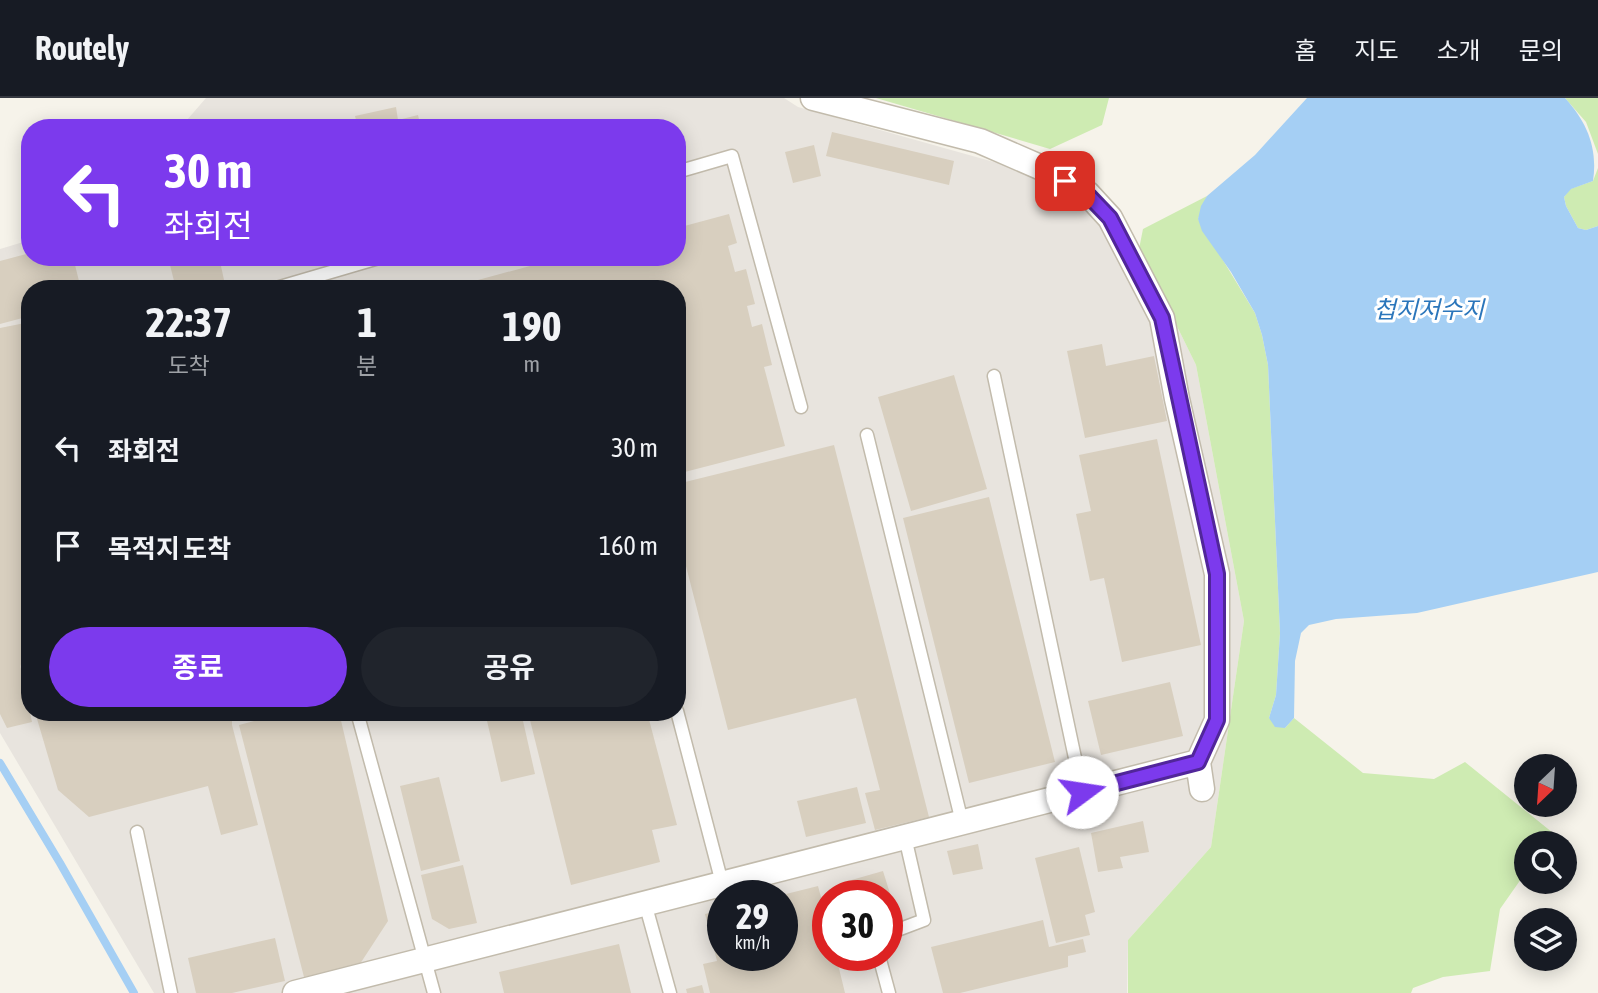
<!DOCTYPE html>
<html lang="ko">
<head>
<meta charset="utf-8">
<style>
	:root { --surface:#171b24; --page:#20242c; --text:#f1f3f6; --muted:#9ea1a6; --line:#363941; --accent:#7c3aed }
	body { margin:0; font-family:"Asap Condensed","Noto Sans KR",sans-serif; background:var(--page); color:var(--text); height:100vh; display:flex; flex-direction:column; font-size:26px; white-space:nowrap }
	* { box-sizing:border-box; margin:0 }
	p { font-size:23px; color:var(--muted) }
	.icon { flex:none; width:38px; height:38px; fill:none; stroke:currentColor; stroke-width:2; stroke-linecap:round; stroke-linejoin:round }
	.map { position:relative; flex:1; overflow:hidden }
	.side { position:absolute; left:21px; top:182px; width:665px; height:441px; display:flex; flex-direction:column; background:var(--surface); border-radius:28px; box-shadow:0 4px 18px #0003 }
	.side>* { flex:none }
	.banner { position:absolute; left:21px; top:21px; width:665px; height:147px; border-radius:28px; box-shadow:0 4px 18px #0003; background:#7c3aed; color:#fff; overflow:hidden }
	.needle { width:46px; rotate:205deg }
	.fabs { position:absolute; left:1514px; top:656px; display:grid; gap:14px }
	.fabs a { display:grid; place-items:center; width:63px; height:63px; border-radius:50%; background:var(--surface); box-shadow:0 4px 18px #0003; font-size:35px }
	.speed { position:absolute; left:707px; top:782px; display:flex; gap:14px; font-size:35px; font-weight:700; text-align:center }
	.speed>* { display:grid; place-content:center; width:91px; height:91px; border-radius:50%; background:var(--surface); box-shadow:0 4px 18px #0003; line-height:1 }
	.speed small { font-size:18px; font-weight:400 }
	.speed .limit { border:10px solid #d22; background:#fff; color:#111 }
	.pin { position:absolute; display:grid; place-items:center; width:60px; height:60px; color:#fff; margin:-30px; border-radius:14px; box-shadow:0 4px 10px #0006 }
	.me { position:absolute; width:77px; margin:-38px; rotate:76deg; stroke-linejoin:round; filter:drop-shadow(0 0 5px #0008) }
	.turn { display:flex; align-items:center; gap:24px; height:147px; padding:0 28px; font-size:32px }
	.turn .icon { width:91px; height:91px; stroke-width:2.5 }
	.turn b { display:block; font-size:49px; line-height:60px }
	.eta { display:flex; justify-content:space-evenly; align-items:center; height:119px; text-align:center }
	.eta b { font-size:42px; font-weight:700; line-height:49px }
	.cta { display:flex; gap:14px; margin-top:auto; padding:14px 28px }
	.cta a { flex:1; height:80px; border-radius:42px; background:var(--accent); color:#fff; font-size:28px; font-weight:700; line-height:80px; text-align:center }
	.cta a+a { background:var(--page); color:var(--text) }
	ul { padding:0; list-style:none }
	li { display:flex; align-items:center; gap:21px; height:98px; padding:0 28px }
	li div { flex:1 }
	li b { display:block; font-size:26px }
	li em { font-style:normal }
	header { display:flex; align-items:center; gap:42px; box-sizing:border-box; height:98px; padding:0 35px; background:var(--surface); border-bottom:2px solid var(--line) }
	header strong { font-size:33px }
	nav { display:flex; gap:38px; margin-inline-start:auto; font-size:24px }
	.map>svg:first-child { display:block }
	.industrial { fill:#e8e4de; fill-rule:evenodd }
	.green { fill:#ceebb2 }
	.water { fill:#a5cff4 }
	.lines { fill:none; stroke-linecap:round; stroke-linejoin:round }
	.stream { stroke:#a5cff4; stroke-width:8 }
	.building { fill:#d8cfbf }
	.service-casing { stroke:#c2bbac; stroke-width:15 }
	.minor-casing { stroke:#c2bbac; stroke-width:27 }
	.service { stroke:#fff; stroke-width:12 }
	.minor { stroke:#fff; stroke-width:24 }
	.route-casing { stroke:#51269a; stroke-width:18 }
	.route { stroke:#7c3aed; stroke-width:12 }
	.labels { text-anchor:middle; dominant-baseline:central; stroke-width:6; stroke-linejoin:round; paint-order:stroke }
	.water-label { font-size:24px; font-style:italic; fill:#2b76bb; stroke:#fff }
</style>
</head>
<body>
<header>
<strong>Routely</strong>
<nav><a>홈</a><a>지도</a><a>소개</a><a>문의</a></nav>
</header>
<div class="map">
<svg width="1598" height="895" viewBox="0 0 1598 895">
	<rect width="100%" height="100%" fill="#f6f3ea"/>
	<!-- industrial -->
	<path class="industrial" d="M206,0H784L798,9L1026,73L1139,151L1196,267L1244,523L1211,749L1128,842L1127,895H154L0,635V151L30,142V159H677V30H180ZM30,191H677V614H30ZM723,798H782V858H723ZM828,798H887V858H828Z"/>
	<!-- green -->
	<path class="green" d="M876,0H1109L1102,27L1050,51Z
		M1565,0H1598V56L1586,24Z
		M1598,70V128L1586,132L1578,130L1566,108L1564,99L1570,91L1593,83Z
		M1207,98L1198,121L1255,215L1262,237L1268,267L1280,535L1276,597L1269,620L1285,630L1294,620L1363,675L1434,681L1465,664L1553,735L1545,745L1526,746V774L1500,811L1490,873L1443,879L1413,890L1411,895H1128V842L1211,749L1244,523L1196,267L1139,151L1143,131Z"/>
	<!-- water -->
	<path class="water" d="M1307,0H1565C1587,24 1598,50 1593,83L1571,91L1564,99L1566,108L1578,130L1586,132L1598,128V474L1417,515L1336,521L1309,527L1301,535L1295,563L1294,620L1285,630L1275,629L1269,620L1276,597L1280,535L1268,267L1262,237L1255,215L1231,174L1202,133L1198,121L1201,108L1207,98L1255,57Z"/>
	<g class="lines">
		<!-- stream -->
		<path class="stream" d="M0,665L60,765L134,895"/>
	</g>
	<!-- building -->
	<path class="building" d="M396,9L398,22L418,17L421,30H358L355,18Z
		M832,34L954,63L949,87L826,58Z
		M814,47L821,78L793,85L785,54Z
		M729,116L737,145L728,148L735,174L746,171L755,206L747,208L752,229L762,226L772,267L764,269L785,348L677,376V191H445L563,159H677V130Z
		M30,155V159H73L81,191H30V218L0,226V163Z
		M168,159H219L226,191H176Z
		M30,224V593L20,566L32,624L7,630L0,616V230Z
		M1102,246L1106,268L1154,258L1167,323L1085,340L1067,253Z
		M954,277L987,391L911,413L878,299Z
		M1157,341L1201,547L1122,564L1104,480L1090,483L1076,416L1091,413L1079,357Z
		M834,347L929,719L875,732L865,695L880,692L856,600L728,632L677,433V386Z
		M989,399L1055,664L969,685L903,420Z
		M1170,584L1183,638L1101,657L1088,603Z
		M35,614H232V627L258,727L221,737L208,688L89,719L58,692Z
		M289,614H339L388,823L358,869L304,879L239,627Z
		M485,614H521L535,676L501,684Z
		M528,614H647L677,727L652,732L660,764L571,787Z
		M439,679L460,763L421,773L400,688Z
		M857,689L866,725L806,739L797,703Z
		M1143,723L1149,754L1120,759L1123,770L1098,774L1091,735Z
		M978,746L983,771L953,777L947,753Z
		M1079,749L1095,814L1085,817L1090,837L1056,845L1035,760Z
		M463,767L477,825L449,831L432,821L421,777Z
		M883,773L892,802L887,803V798H845L841,785Z
		M818,788L828,826V858H836L845,895H710L703,866L717,863L705,816L723,812V858H782V797Z
		M1043,822L1049,849L1083,841L1086,854L1068,858V869L960,895H943L931,849Z
		M275,840L285,883L232,895H196L188,860Z
		M619,846L631,895H504L499,874Z
		M702,887L704,895H687L686,891Z"/>
	<g class="lines">
		<!-- service casing -->
		<g class="service-casing">
			<path id="service" d="M677,74L732,58L801,309
				M273,191L382,159
				M994,278L1082,693
				M867,337L962,724
				M677,613L722,785
				M357,614L434,895
				M137,734L171,895
				M645,805L670,895
				M887,836L924,822L905,739
				M879,858L889,895"/>
		</g>
		<!-- minor casing -->
		<g class="minor-casing">
			<path id="minor" d="M813,0L980,43L1042,70L1087,95L1110,120L1162,220L1177,301L1217,476V622L1198,664L1202,691
				M295,895L1198,664"/>
		</g>
		<!-- service -->
		<use href="#service" class="service"/>
		<!-- minor -->
		<use href="#minor" class="minor"/>
	</g>
	<g class="lines">
		<!-- route casing -->
		<g class="route-casing">
			<path id="route" d="M1065,83L1087,96L1110,120L1162,220L1217,476V622L1198,664L1082,694"/>
		</g>
		<!-- route -->
		<use href="#route" class="route"/>
	</g>
	<g class="labels">
		<!-- water labels -->
		<g class="water-label">
			<text x="1429" y="211">첩지저수지</text>
		</g>
	</g>
</svg>
<div class="fabs">
<a><svg class="needle" viewBox="-14 -14 28 28"><path d="M0-13l5 13h-10z" fill="#e53935"/><path d="M0 13l5-13h-10z" fill="#9ea1a6"/></svg></a>
<a><svg class="icon" aria-label="search" viewBox="0 0 24 24"><circle cx="10" cy="10" r="6"/><path d="M15 15l6 6"/></svg></a>
<a><svg class="icon" aria-label="layers" viewBox="0 0 24 24"><path d="M12 4l9 5-9 5-9-5zM3 14l9 5 9-5"/></svg></a>
</div>
<div class="speed"><div>29<small>km/h</small></div><div class="limit">30</div></div>
<div class="pin" style="left:1065px;top:83px;background:#d93025"><svg class="icon" aria-label="arrive" viewBox="0 0 24 24"><path d="M6 21V4h12l-3 4 3 4H6"/></svg></div>
<svg class="me" style="left:1082px;top:694px" viewBox="-20 -20 40 40"><circle r="19" fill="#fff"/><path d="M0-13L10 11 0 6-10 11z" fill="#7c3aed"/></svg>
<div class="banner">
<div class="turn"><svg class="icon" aria-label="left" viewBox="0 0 24 24"><path d="M17 20v-9H6M10 6l-5 5 5 5"/></svg><div><b>30 m</b>좌회전</div></div>
</div>
<section class="side">
<div class="eta">
<div><b>22:37</b><p>도착</p></div>
<div><b>1</b><p>분</p></div>
<div><b>190</b><p>m</p></div>
</div>
<ul>
<li><svg class="icon" aria-label="left" viewBox="0 0 24 24"><path d="M17 20v-9H6M10 6l-5 5 5 5"/></svg><div><b>좌회전</b></div><em>30 m</em></li>
<li><svg class="icon" aria-label="arrive" viewBox="0 0 24 24"><path d="M6 21V4h12l-3 4 3 4H6"/></svg><div><b>목적지 도착</b></div><em>160 m</em></li>
</ul>
<div class="cta"><a>종료</a><a>공유</a></div>
</section>
</div>
</body>
</html>
